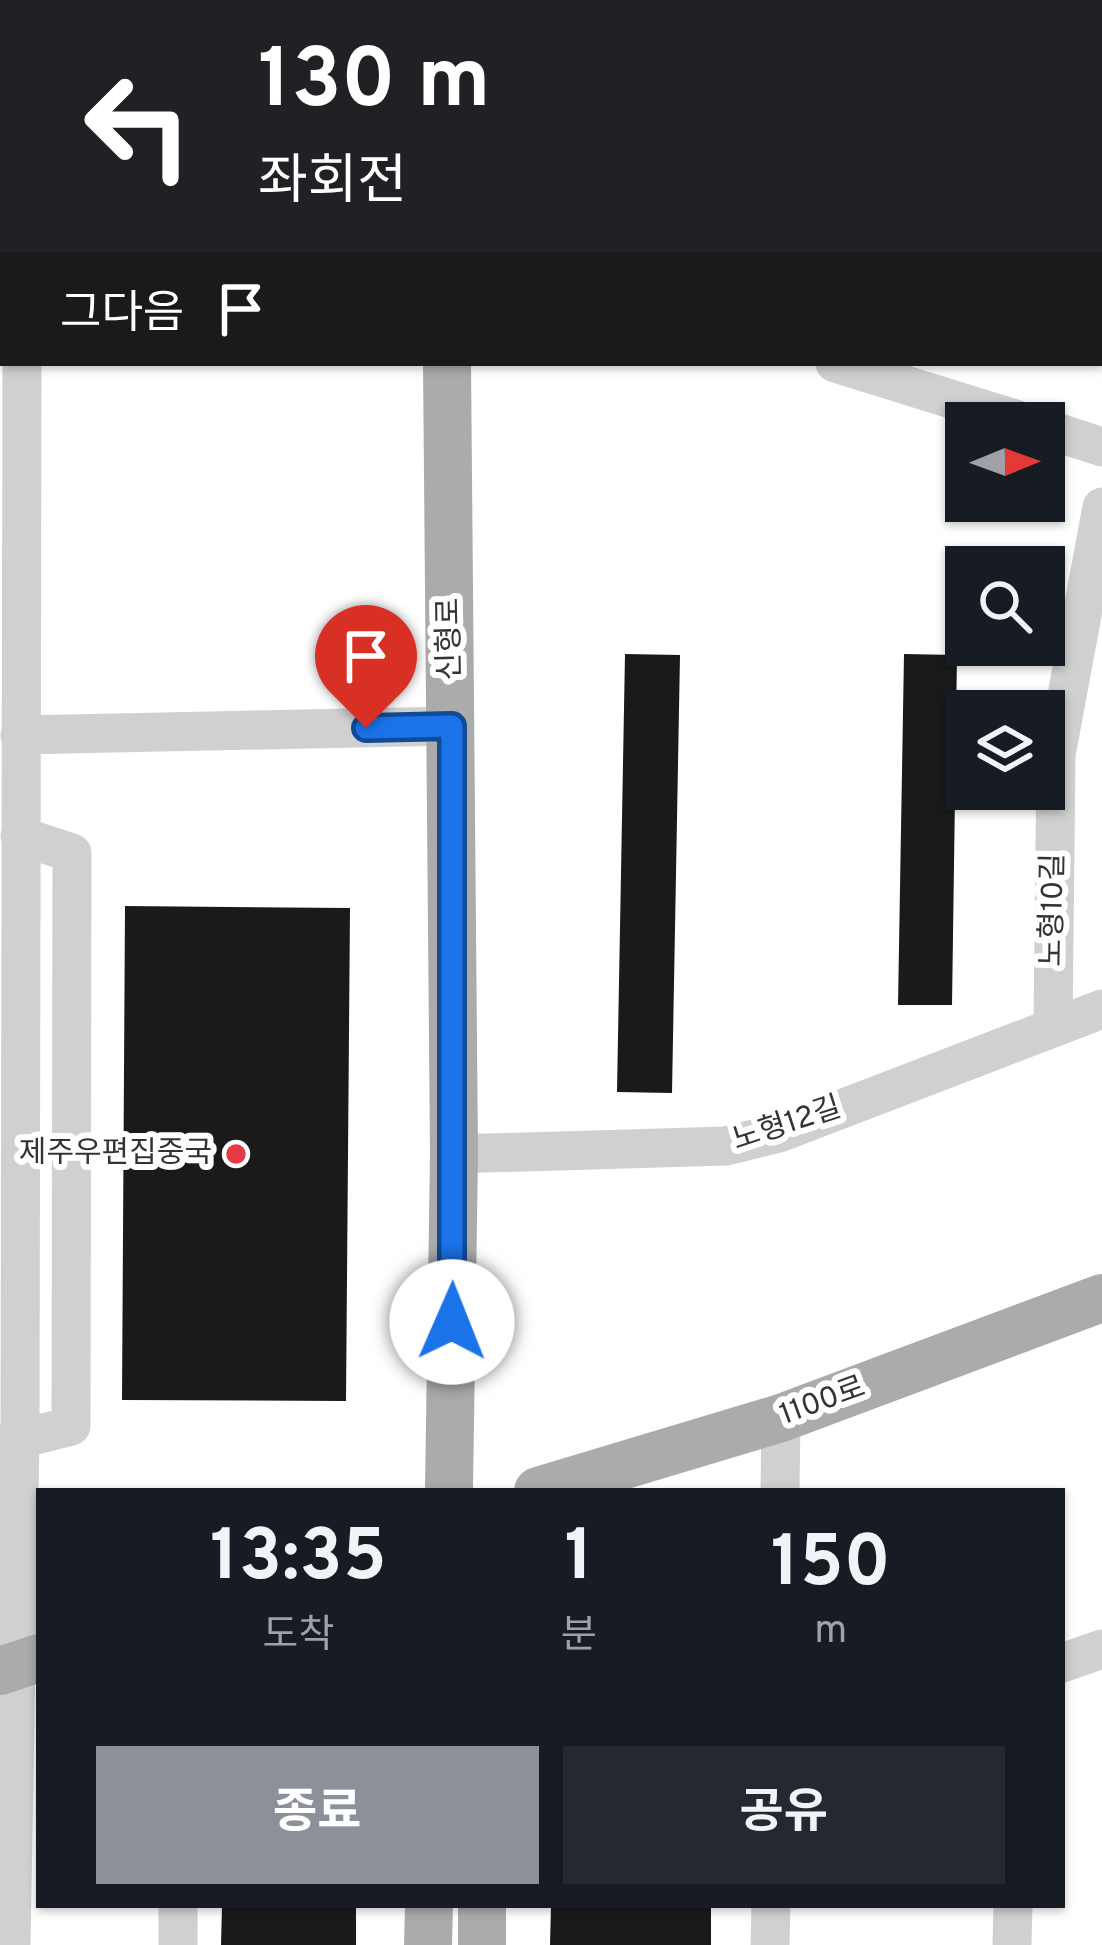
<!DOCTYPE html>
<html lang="ko">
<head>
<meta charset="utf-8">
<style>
	:root { --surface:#171b24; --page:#242831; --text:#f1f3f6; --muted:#9ea1a6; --accent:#8c9099 }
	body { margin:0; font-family:Overpass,"Noto Sans KR",sans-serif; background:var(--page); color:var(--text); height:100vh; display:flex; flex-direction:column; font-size:45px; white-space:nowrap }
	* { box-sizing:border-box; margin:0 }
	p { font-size:39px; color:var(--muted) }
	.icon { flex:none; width:66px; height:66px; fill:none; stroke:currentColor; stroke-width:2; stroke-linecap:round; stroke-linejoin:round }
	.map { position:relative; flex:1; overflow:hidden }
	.drawer { position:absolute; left:36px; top:1488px; width:1029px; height:420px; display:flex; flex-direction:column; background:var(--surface); border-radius:0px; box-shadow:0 3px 9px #0004 }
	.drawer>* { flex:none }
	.top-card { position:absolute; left:0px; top:0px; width:1104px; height:366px; box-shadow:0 3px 9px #0004; background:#202124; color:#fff; overflow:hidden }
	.needle { width:78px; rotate:89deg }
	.buttons { position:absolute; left:945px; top:402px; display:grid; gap:24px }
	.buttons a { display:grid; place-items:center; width:120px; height:120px; border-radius:0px; background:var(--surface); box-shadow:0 3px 9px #0004; font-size:60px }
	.pin { position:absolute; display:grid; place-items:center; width:102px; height:102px; color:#fff; margin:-123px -51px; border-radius:50% 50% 50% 0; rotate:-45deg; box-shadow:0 0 12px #0007 }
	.pin .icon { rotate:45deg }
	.me { position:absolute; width:132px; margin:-66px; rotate:1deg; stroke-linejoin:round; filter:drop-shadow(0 0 9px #0008) }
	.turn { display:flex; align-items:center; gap:42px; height:252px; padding:0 60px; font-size:54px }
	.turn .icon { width:156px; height:156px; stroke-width:2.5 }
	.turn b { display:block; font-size:84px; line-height:102px }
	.then { display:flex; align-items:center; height:114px; padding:0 60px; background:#0003; gap:24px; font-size:45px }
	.eta { display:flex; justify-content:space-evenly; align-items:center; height:204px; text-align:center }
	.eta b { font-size:72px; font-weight:700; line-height:84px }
	.cta { display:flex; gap:24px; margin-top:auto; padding:24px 60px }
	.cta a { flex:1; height:138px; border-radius:0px; background:var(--accent); color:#fff; font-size:48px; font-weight:700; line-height:138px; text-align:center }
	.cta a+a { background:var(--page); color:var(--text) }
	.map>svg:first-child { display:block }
	.building { fill:#1a1a1a }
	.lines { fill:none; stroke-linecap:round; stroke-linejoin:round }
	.minor { stroke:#d0d0d0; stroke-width:39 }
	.major { stroke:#ababab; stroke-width:48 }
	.route-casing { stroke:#114b97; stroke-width:30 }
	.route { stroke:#1a73e8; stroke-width:21 }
	.poi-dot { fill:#e63946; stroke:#fff; stroke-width:4.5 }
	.labels { text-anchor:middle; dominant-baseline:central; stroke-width:12; stroke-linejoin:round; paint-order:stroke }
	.street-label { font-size:30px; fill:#333; stroke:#fff }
	.poi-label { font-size:30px; fill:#333; stroke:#fff; text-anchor:end }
</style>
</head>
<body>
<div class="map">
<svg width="1102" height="1945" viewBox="0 0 1102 1945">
	<rect width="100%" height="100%" fill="#fff"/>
	<!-- building -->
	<path class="building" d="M625,654L680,655L672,1093L617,1092Z
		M904,654L957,655L952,1005H898Z
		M125,906L350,908L346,1401L122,1400Z
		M222,1905H356V1945H221Z
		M551,1905H711V1945H550Z"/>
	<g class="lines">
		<!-- minor -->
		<path class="minor" d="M980,0L985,3
			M246,3L247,0
			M1101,55H1102
			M0,96H3
			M0,297H3
			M835,363L1028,423
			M1044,428L1102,447
			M20,735L452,726
			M1053,1028L1056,755L1102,507
			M454,1154L726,1146L779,1133L1102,1009
			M0,1444L71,1426L72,853L20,836
			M780,1491L781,1418
			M1062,1663L1102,1649
			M11,1945L20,1437L22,363
			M178,1945V1905
			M770,1945L771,1905
			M1012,1945L1013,1905"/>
		<!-- major -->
		<path class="major" d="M499,3L500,0
			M447,363L454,1154L449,1491
			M538,1491L781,1418L1102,1298
			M0,1671L39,1658
			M428,1945L429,1905
			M482,1945V1905"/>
	</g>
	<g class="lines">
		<!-- route casing -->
		<g class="route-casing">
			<path id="route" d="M366,728L452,726V1322"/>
		</g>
		<!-- route -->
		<use href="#route" class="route"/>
	</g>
	<!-- markers -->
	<circle class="poi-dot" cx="236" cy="1154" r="12"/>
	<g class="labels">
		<!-- street labels -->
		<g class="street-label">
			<text transform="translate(451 639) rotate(-91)">신형로</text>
			<text transform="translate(1054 910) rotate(-89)">노형10길</text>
			<text transform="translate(787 1125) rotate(-18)">노형12길</text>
			<text transform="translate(823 1402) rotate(-20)">1100로</text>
		</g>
		<!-- poi labels -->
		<g class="poi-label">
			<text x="212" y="1154">제주우편집중국</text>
		</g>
	</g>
</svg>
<div class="buttons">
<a><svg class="needle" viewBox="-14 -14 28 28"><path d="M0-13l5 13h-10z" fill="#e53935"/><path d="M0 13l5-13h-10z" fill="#9ea1a6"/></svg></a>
<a><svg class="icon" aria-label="search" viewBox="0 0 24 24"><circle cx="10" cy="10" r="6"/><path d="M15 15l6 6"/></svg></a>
<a><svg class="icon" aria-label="layers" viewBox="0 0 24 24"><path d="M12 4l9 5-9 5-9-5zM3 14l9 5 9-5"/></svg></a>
</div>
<div class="pin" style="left:366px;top:728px;background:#d93025"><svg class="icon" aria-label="arrive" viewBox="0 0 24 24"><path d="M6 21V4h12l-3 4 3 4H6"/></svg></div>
<svg class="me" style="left:452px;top:1322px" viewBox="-20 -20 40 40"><circle r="19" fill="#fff"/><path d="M0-13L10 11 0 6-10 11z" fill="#1a73e8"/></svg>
<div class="top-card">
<div class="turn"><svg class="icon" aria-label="left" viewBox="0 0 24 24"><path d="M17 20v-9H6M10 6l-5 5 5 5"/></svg><div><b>130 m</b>좌회전</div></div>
<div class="then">그다음<svg class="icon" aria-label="arrive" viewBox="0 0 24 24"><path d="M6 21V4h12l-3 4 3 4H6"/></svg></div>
</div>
<section class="drawer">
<div class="eta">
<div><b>13:35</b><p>도착</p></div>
<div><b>1</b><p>분</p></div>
<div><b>150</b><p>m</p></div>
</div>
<div class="cta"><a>종료</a><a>공유</a></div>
</section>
</div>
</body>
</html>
